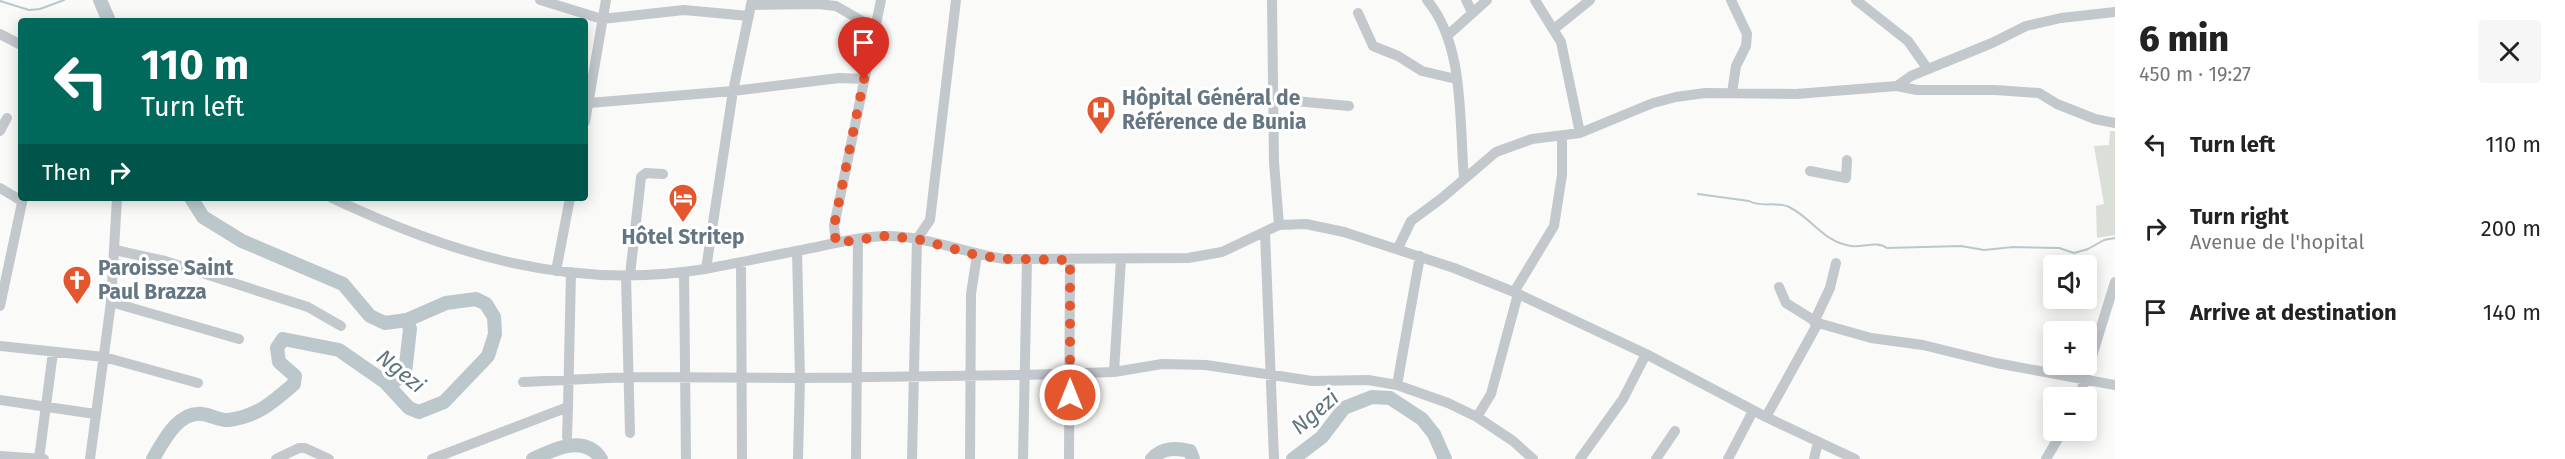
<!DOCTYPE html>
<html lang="en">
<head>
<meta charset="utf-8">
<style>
	:root { --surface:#fff; --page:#f6f6f6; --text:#222; --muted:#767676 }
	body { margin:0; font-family:"Fira Sans",sans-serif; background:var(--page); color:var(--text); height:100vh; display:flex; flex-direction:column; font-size:22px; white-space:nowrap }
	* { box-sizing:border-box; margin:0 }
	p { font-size:20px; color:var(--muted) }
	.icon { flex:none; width:33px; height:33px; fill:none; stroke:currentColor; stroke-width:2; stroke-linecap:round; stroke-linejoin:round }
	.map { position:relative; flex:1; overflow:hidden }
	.sheet { display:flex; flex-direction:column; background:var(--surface); width:450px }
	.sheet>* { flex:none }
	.banner { position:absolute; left:18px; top:18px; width:570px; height:183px; border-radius:6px; box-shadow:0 3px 15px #0003; background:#00695c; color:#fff; overflow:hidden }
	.fabs { position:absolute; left:2043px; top:255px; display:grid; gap:12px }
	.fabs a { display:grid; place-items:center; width:54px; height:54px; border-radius:6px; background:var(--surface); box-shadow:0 3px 15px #0003; font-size:30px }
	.pin { position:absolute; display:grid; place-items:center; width:51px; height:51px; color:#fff; margin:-62px -26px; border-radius:50% 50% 50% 0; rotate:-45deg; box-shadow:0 0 6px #0007 }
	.pin .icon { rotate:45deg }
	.me { position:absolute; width:66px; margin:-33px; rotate:0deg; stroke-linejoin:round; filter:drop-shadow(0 0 4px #0008) }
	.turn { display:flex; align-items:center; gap:21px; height:126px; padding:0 24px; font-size:27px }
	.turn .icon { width:78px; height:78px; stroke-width:2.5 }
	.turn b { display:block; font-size:42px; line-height:51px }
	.then { display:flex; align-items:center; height:57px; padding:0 24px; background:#0003; gap:12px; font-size:22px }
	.round { display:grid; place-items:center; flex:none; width:63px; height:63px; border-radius:6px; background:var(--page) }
	.head { display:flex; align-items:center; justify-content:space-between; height:102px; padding:0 24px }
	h1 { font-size:36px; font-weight:800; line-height:45px }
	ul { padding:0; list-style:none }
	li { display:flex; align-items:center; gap:18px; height:84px; padding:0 24px }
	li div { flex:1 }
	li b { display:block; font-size:22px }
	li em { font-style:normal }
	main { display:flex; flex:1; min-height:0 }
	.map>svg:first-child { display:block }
	.green { fill:#dadfd7 }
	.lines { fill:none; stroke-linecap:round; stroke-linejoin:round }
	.stream { stroke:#bbc7cb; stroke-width:2 }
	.river { stroke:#bbc7cb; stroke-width:14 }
	.minor { stroke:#c3c8cc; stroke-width:10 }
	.route { stroke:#e4572e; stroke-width:10; stroke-dasharray:0 18 }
	.labels { text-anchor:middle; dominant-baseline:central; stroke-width:6; stroke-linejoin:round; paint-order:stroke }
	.poi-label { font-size:21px; font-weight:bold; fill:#657683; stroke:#fff; text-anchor:start }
	.water-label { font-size:22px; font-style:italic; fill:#60757c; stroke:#fff }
</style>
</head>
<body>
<main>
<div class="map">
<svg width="2115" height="459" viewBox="0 0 2115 459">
	<rect width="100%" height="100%" fill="#fafaf8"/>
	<!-- green -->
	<path class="green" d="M2110,131H2115V235L2097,238L2096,206L2104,204L2094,146L2109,145Z"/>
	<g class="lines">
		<!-- stream -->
		<path class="stream" d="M0,1L29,10L40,9L64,0
			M1698,194L1749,201C1761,208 1777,201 1789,207C1812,218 1823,242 1851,246C1864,248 1876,240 1887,248L1961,246L1984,250L2013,247L2059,248L2074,253L2088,249L2104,240L2115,238"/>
		<!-- river -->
		<path class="river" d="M100,0L109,21
			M385,382L395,381L405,373L410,329L407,320
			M153,459C163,442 178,411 202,414C211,415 221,421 229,420C258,416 273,402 294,384L295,376L279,362L277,348L283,339L339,350L385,382L409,408L419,412L444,402L488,356L495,334L494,317L486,304L476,299L446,303L407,320L385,323L370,316L343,284L242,241L203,217L191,198
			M533,459C554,449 585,434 601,459
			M1152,459C1162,447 1176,448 1190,451L1193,459
			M1293,459L1322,437L1344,408L1372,397L1390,398L1422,419L1434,434L1445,459"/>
		<!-- minor -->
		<path class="minor" d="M540,0L602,19L684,10L749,16
			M1272,0L1274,162L1279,225
			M1427,0C1465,45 1459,121 1464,178
			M1466,0L1472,12
			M1535,0L1561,42L1580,133
			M1731,0L1747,34L1746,46L1736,66L1732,93
			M1856,0L1908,41L1927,68
			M751,5L818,4L836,6L876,29
			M1358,13L1373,46L1398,56L1422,71L1456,79
			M1554,29L1590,0
			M0,34L21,45
			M1448,35L1487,0
			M1897,86L1911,76L1992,43L2026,26L2061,18L2115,12
			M1273,99L1349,106
			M589,103L733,91L839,78L864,79
			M585,122L606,0
			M0,131L7,118
			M1810,171L1846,178L1847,160
			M0,188L22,201
			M332,198C453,255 570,291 705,269C743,262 780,254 817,247C839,242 861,237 884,236C924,235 964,253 1004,259L1188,258L1222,252L1279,225L1306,224L1344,232L1454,268L1514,292L1646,354L1766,417L1855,459
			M1265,233L1274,459
			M836,243L834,226L881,0
			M1398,248L1411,221L1442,198L1496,152L1532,139L1580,133L1653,103L1676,97L1705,93L1796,94L1897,86L1917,90H1995L2039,93L2057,104L2095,119L2115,123
			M115,250L165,261L308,307L341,326
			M797,251L800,378L798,459
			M741,262L742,459
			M706,269L733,91L752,0
			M556,271L570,198
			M684,272L686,459
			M630,275L641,177L646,173L663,174
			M626,276L630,433
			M1779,287L1786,303L1818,323L1871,338L1923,345L1996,363L2115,385
			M1514,292L1554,226L1562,175V136
			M111,302L239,339
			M0,306L23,198
			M1814,322L1830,288L1836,263
			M0,346L104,357L198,383
			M1114,372L1121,259
			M523,382L629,377L800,378L1025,375L1114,372L1162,364L1206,365L1312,381L1368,380L1397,385L1448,403L1477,417L1513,441L1533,459
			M1397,385L1420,256
			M2079,398L2115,282
			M0,400L95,414
			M1477,417L1491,394L1518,294
			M1766,417L1818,323
			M567,437L568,407
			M0,456L44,459
			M39,459L53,352
			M90,459L111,302L117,198
			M276,459L299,448H305L329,459
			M432,459L568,407L571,272
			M856,459L858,239
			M912,459L917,239L930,220L956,0
			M970,459L971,294L977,255
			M1023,459L1027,260
			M1069,459L1070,260
			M1580,459L1623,399L1646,354
			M1656,459L1675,431
			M1728,459L1753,411
			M1814,459L1818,442
			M2046,459L2063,430"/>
	</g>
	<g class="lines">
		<!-- route -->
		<path class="route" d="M864,79L834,226L836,243L885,236L917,239L976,255L1004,259L1070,260V395"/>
	</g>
	<!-- icons -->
	<defs>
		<g id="hospital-pin" transform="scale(1.5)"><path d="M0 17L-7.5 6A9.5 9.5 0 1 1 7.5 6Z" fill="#e4572e" stroke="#fff"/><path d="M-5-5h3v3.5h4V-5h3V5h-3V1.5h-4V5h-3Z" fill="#fff"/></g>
		<g id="hotel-pin" transform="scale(1.5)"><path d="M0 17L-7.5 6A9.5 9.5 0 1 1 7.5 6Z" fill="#e4572e" stroke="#fff"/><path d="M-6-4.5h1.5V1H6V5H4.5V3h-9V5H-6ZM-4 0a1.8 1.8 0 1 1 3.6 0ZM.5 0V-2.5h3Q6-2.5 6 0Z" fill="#fff"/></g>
		<g id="church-pin" transform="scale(1.5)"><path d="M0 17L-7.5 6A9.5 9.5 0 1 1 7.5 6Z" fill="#e4572e" stroke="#fff"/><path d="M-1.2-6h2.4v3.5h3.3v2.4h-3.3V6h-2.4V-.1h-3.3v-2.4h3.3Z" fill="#fff"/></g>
	</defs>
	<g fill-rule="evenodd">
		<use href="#hospital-pin" x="1101" y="110"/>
		<use href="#hotel-pin" x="683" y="198"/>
		<use href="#church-pin" x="77" y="280"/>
	</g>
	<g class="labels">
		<!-- poi labels -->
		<g class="poi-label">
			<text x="1122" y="98">Hôpital Général de<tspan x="1122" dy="24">Référence de Bunia</tspan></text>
			<text x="683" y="237" text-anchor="middle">Hôtel Stritep</text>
			<text x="98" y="268">Paroisse Saint<tspan x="98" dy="24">Paul Brazza</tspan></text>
		</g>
		<!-- water labels -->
		<g class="water-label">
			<text transform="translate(401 371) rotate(39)">Ngezi</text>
			<text transform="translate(1315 412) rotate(-41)">Ngezi</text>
		</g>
	</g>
</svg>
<div class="fabs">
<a><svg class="icon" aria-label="sound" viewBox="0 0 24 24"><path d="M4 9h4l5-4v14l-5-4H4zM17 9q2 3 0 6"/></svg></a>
<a>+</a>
<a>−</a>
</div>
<div class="pin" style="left:864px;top:79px;background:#d93025"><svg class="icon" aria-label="arrive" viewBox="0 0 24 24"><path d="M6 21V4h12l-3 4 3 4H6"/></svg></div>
<svg class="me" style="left:1070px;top:395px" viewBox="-20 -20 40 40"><circle r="17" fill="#e4572e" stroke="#fff" stroke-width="3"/><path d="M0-11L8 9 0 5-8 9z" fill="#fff"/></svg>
<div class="banner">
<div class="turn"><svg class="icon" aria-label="left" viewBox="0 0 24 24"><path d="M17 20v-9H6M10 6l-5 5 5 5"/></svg><div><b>110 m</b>Turn left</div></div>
<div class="then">Then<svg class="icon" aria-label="right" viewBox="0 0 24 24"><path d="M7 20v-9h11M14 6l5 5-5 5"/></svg></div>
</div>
</div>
<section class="sheet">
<div class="head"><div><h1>6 min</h1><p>450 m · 19:27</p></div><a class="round"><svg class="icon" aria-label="close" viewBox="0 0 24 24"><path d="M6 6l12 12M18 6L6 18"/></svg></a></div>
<ul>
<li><svg class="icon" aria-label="left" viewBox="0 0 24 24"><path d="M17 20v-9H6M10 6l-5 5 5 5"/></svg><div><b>Turn left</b></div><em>110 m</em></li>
<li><svg class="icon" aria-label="right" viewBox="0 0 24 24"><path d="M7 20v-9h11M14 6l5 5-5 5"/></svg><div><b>Turn right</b><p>Avenue de l'hopital</p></div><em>200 m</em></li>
<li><svg class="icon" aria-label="arrive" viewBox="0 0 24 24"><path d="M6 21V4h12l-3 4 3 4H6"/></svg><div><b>Arrive at destination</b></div><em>140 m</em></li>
</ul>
</section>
</main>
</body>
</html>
